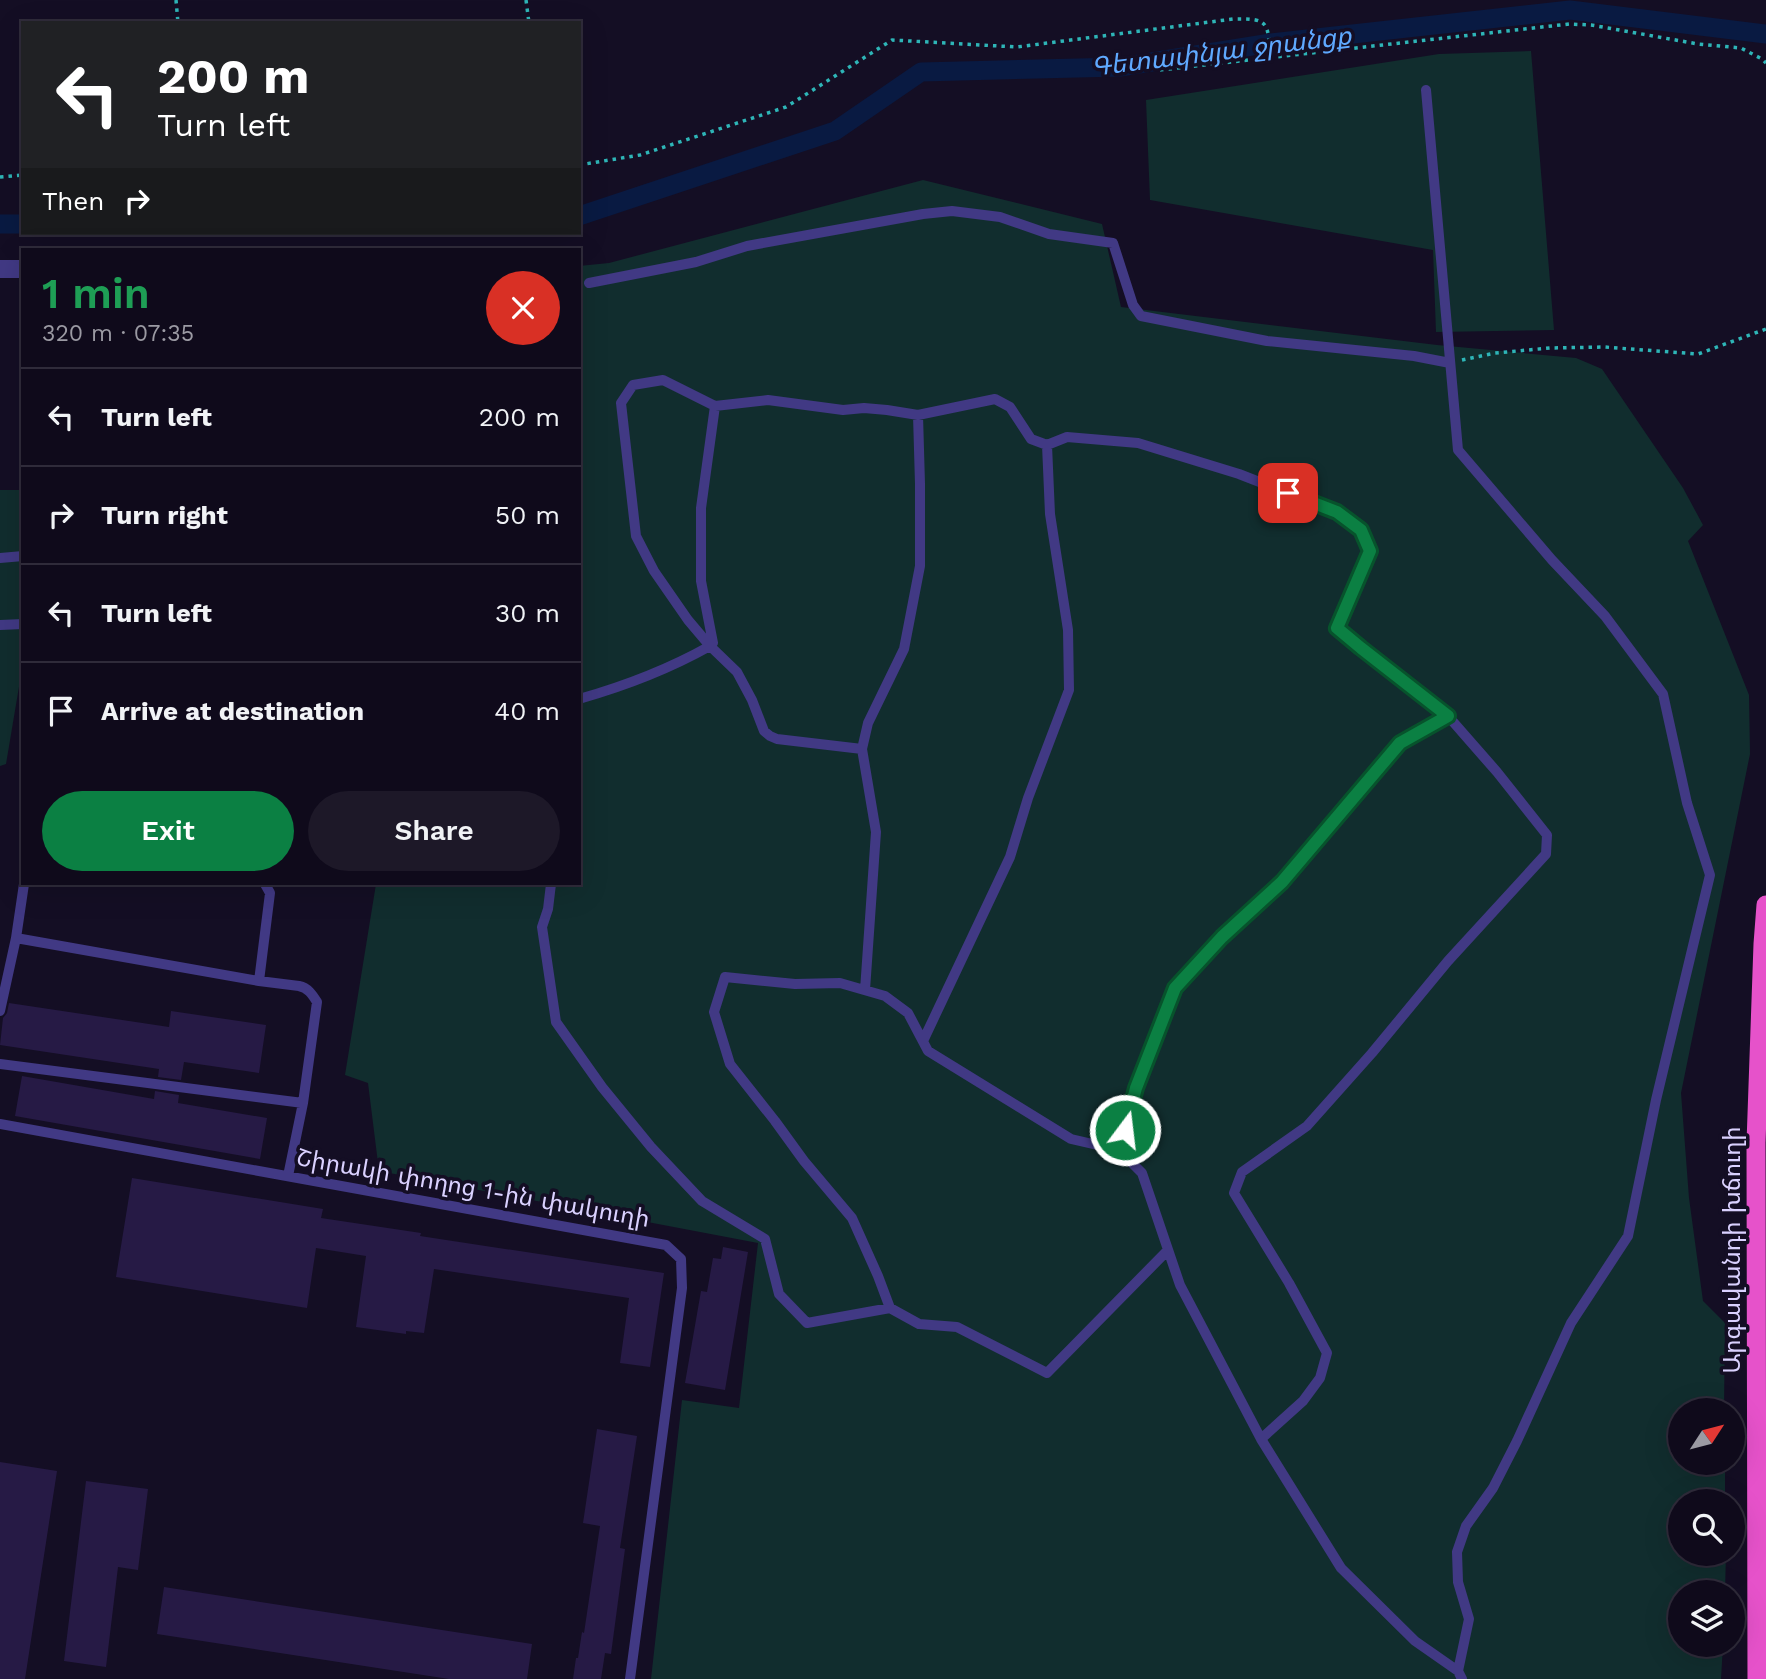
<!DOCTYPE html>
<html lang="en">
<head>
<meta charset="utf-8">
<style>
	:root { --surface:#0f0a1b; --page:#1d1828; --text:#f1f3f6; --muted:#9b9aa3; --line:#2f2b3a; --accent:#0b8043 }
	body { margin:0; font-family:"Work Sans","Noto Sans Armenian",sans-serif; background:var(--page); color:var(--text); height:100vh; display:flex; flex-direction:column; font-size:26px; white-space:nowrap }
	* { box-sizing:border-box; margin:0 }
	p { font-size:23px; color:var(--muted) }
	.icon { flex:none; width:38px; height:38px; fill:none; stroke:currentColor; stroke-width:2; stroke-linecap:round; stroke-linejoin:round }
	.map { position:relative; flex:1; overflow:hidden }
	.details { position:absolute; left:21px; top:248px; width:560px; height:637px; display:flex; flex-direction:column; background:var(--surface); border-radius:0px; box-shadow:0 7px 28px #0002,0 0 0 2px var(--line) }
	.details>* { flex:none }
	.top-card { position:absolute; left:21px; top:21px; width:560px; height:214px; border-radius:0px; box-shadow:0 7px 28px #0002,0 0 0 2px var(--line); background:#202124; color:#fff; overflow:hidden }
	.needle { width:46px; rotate:54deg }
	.buttons { position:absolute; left:1668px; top:1398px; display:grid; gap:14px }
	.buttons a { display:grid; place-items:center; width:77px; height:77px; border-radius:50%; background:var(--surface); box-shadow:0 7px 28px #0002,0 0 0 2px var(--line); font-size:35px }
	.pin { position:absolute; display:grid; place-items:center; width:60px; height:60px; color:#fff; margin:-30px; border-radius:14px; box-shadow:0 4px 10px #0006 }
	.me { position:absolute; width:77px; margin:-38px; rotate:15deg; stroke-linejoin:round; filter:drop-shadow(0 0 5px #0008) }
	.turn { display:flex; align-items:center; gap:24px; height:147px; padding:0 21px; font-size:32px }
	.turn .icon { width:91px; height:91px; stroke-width:2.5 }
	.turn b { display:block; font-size:49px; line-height:60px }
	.then { display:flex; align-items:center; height:66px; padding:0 21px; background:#0003; gap:14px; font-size:26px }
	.round { display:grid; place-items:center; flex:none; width:74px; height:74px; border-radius:37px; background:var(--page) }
	.headline { display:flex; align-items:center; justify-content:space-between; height:119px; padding:0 21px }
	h1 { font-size:42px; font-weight:600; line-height:52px; color:#1e9e55 }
	.primary-button { display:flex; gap:14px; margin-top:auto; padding:14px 21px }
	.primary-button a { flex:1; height:80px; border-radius:42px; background:var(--accent); color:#fff; font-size:28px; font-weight:600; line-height:80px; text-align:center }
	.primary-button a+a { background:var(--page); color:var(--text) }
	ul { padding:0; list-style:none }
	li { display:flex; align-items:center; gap:21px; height:98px; padding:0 21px; border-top:2px solid var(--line) }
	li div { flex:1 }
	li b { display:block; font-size:26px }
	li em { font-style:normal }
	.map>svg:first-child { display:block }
	.green { fill:#112d2e }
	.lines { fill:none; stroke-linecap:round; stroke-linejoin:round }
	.canal { stroke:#091a42; stroke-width:19 }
	.building { fill:#261a45 }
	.path { stroke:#2eb5b7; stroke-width:3.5; stroke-dasharray:3.5 5; stroke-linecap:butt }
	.service { stroke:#413984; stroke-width:10 }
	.minor { stroke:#413984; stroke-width:18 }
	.trunk { stroke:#e652ca; stroke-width:19 }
	.route-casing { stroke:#07532c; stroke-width:18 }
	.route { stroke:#0b8043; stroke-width:12 }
	.labels { text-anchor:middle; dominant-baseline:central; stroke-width:7; stroke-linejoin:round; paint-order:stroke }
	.street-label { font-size:24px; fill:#dad1ff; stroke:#140e24 }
	.water-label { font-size:26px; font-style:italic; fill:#5fa9ff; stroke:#140e24 }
</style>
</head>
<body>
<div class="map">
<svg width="1766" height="1679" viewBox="0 0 1766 1679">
	<rect width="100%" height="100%" fill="#140e24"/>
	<!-- green -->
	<path class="green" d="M1531,51L1554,330L1436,332L1433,250L1150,200L1146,100L1439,54Z
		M923,180L1102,224L1121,307L1437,345L1576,358L1602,369L1683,488L1703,525L1688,541L1749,695L1750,754L1681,1093L1689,1198L1703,1301L1725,1323L1724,1410H1680V1463H1725V1501L1680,1502V1554H1726L1725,1592H1680V1645H1723L1721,1679H651L682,1400L739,1408L758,1243L379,1171L368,1083L345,1075L376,884H579V266L609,263Z
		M0,490H23V663L6,764L0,766Z"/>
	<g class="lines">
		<!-- canal -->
		<path class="canal" d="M579,216L835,131L921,72L1120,67L1271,43L1570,10L1766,34
			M0,224H23"/>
	</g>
	<!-- building -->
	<path class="building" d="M9,1003L169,1027L171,1011L266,1025L259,1073L184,1062L181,1080L158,1077L159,1069L0,1045L3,1018L7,1013Z
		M22,1076L154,1099L155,1091L179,1095L178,1103L267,1118L260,1159L15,1116Z
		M132,1178L323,1209L321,1218L421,1233L420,1236L664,1273L650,1367L620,1363L629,1298L434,1269L424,1333L406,1331V1334L356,1327L366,1256L316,1248L307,1308L116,1277Z
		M723,1247L748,1252L725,1390L685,1383L701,1291L707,1292L713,1258L721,1259Z
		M597,1429L637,1436L620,1548L625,1549L611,1654L605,1653L601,1679H573L576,1658H578L582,1632L584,1633L600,1526L583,1523Z
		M0,1462L57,1471L25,1679H0Z
		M86,1481L148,1489L138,1570L118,1567L106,1667L64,1661Z
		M164,1587L532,1644L527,1679H449L157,1634Z"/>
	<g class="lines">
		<!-- path -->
		<path class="path" d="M176,0L178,23
			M526,0L529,23
			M1160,70L1569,24L1591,25L1698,44L1741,48L1762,59L1766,63
			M579,165L640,155L786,107L892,40L1017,47L1233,19C1271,18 1266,23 1272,57
			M0,177L23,175
			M1462,360L1495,353L1550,348L1604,347L1698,354L1766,329"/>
		<!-- service -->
		<path class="service" d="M1426,90L1458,450L1552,560L1605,616L1663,694L1687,803L1710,875L1656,1100L1628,1236L1571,1323L1517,1441L1493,1488L1466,1526L1457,1552L1458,1582L1469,1619L1458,1671
			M589,283L696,262L747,246L923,214L952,211L1000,217L1049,234L1113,243L1133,305L1141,316L1267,341L1414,356L1450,363
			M0,558L23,556
			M0,625L23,624
			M579,699C625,686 669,669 710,646L713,643L701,581V508L715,406
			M862,749L777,739L770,736L764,731L752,700L737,672L710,646L688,620L654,571L636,536L621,403L633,385L663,380L715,406L768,400L843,410L864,408L887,410L918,415L995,399L1010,407L1031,439L1047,445L1067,437L1138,443L1239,474L1337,512L1361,530L1370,551L1337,628L1361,648L1448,716L1497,772L1547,835L1546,854L1448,961L1372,1053L1307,1126L1242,1172L1234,1193L1289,1283L1327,1353L1320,1378L1303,1401L1261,1439
			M24,884L16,938L259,981L299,986C308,988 312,994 317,1002L303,1103L288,1176
			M551,884L548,909L542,927L556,1022L602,1087L651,1147L702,1201L765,1239L779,1294L807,1323L890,1308L919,1324L957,1327L1047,1373L1168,1250
			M259,981L270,893L265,884
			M865,990L876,832L862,749L868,723L904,649L920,566V484L918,415
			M0,1011L16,938
			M923,1041L1010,857L1028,798L1069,690L1068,630L1050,514L1047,445
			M0,1064L303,1103
			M0,1124L666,1245L681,1259L682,1288L630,1679
			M1119,1150L1136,1088L1176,988L1222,937L1282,882L1400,743L1448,716
			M890,1308L878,1276L852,1218L804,1161L775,1121L730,1064L714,1012L725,977L795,984L840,983L885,996L908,1013L928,1051L1071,1139L1119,1150L1142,1173L1180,1285L1261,1439L1341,1568L1415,1641L1458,1671L1462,1679"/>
		<!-- minor -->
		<path class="minor" d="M0,269H23"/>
		<!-- trunk -->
		<path class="trunk" d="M1757,1679L1756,1143L1763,944L1766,905"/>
	</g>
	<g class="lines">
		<!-- route casing -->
		<g class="route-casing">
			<path id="route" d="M1125,1130L1136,1088L1175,988L1222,937L1282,882L1400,743L1448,716L1361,648L1337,628L1370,551L1361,530L1337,512L1288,493"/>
		</g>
		<!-- route -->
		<use href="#route" class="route"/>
	</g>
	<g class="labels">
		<!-- street labels -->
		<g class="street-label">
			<text transform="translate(473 1188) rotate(10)">Շիրակի փողոց 1-ին փակուղի</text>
			<text transform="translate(1732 1250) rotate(-90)">Արգավանդի խճուղի</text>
		</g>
		<!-- water labels -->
		<g class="water-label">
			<text transform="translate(1221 51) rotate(-7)">Գետափնյա ջրանցք</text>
		</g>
	</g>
</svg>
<div class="buttons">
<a><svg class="needle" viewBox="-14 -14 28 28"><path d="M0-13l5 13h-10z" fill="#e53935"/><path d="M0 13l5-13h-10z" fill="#9b9aa3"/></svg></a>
<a><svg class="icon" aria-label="search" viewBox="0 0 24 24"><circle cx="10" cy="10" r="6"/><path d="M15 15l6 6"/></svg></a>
<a><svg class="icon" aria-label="layers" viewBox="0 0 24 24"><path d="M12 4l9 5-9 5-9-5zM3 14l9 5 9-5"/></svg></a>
</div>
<div class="pin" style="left:1288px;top:493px;background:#d93025"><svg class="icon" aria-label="arrive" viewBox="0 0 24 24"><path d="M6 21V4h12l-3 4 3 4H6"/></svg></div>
<svg class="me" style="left:1125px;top:1130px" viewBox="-20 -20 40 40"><circle r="17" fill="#0b8043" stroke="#fff" stroke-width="3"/><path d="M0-11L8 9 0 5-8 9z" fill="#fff"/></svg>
<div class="top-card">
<div class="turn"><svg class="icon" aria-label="left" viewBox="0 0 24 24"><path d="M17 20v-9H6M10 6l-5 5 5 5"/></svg><div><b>200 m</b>Turn left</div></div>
<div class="then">Then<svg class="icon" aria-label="right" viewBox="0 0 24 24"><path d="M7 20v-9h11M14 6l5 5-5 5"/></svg></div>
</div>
<section class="details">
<div class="headline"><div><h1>1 min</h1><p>320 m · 07:35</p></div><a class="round" style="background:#d93025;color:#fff"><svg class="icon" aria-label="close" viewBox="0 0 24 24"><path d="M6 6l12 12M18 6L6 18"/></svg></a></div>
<ul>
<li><svg class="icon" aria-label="left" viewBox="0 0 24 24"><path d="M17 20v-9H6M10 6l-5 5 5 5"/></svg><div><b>Turn left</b></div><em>200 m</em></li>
<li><svg class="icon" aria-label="right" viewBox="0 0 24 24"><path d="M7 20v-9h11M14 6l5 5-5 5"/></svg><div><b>Turn right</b></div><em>50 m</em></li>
<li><svg class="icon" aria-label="left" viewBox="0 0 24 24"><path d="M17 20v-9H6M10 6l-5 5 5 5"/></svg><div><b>Turn left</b></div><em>30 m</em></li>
<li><svg class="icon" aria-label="arrive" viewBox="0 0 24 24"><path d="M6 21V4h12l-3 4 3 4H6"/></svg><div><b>Arrive at destination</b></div><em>40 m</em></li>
</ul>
<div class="primary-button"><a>Exit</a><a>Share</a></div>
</section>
</div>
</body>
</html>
